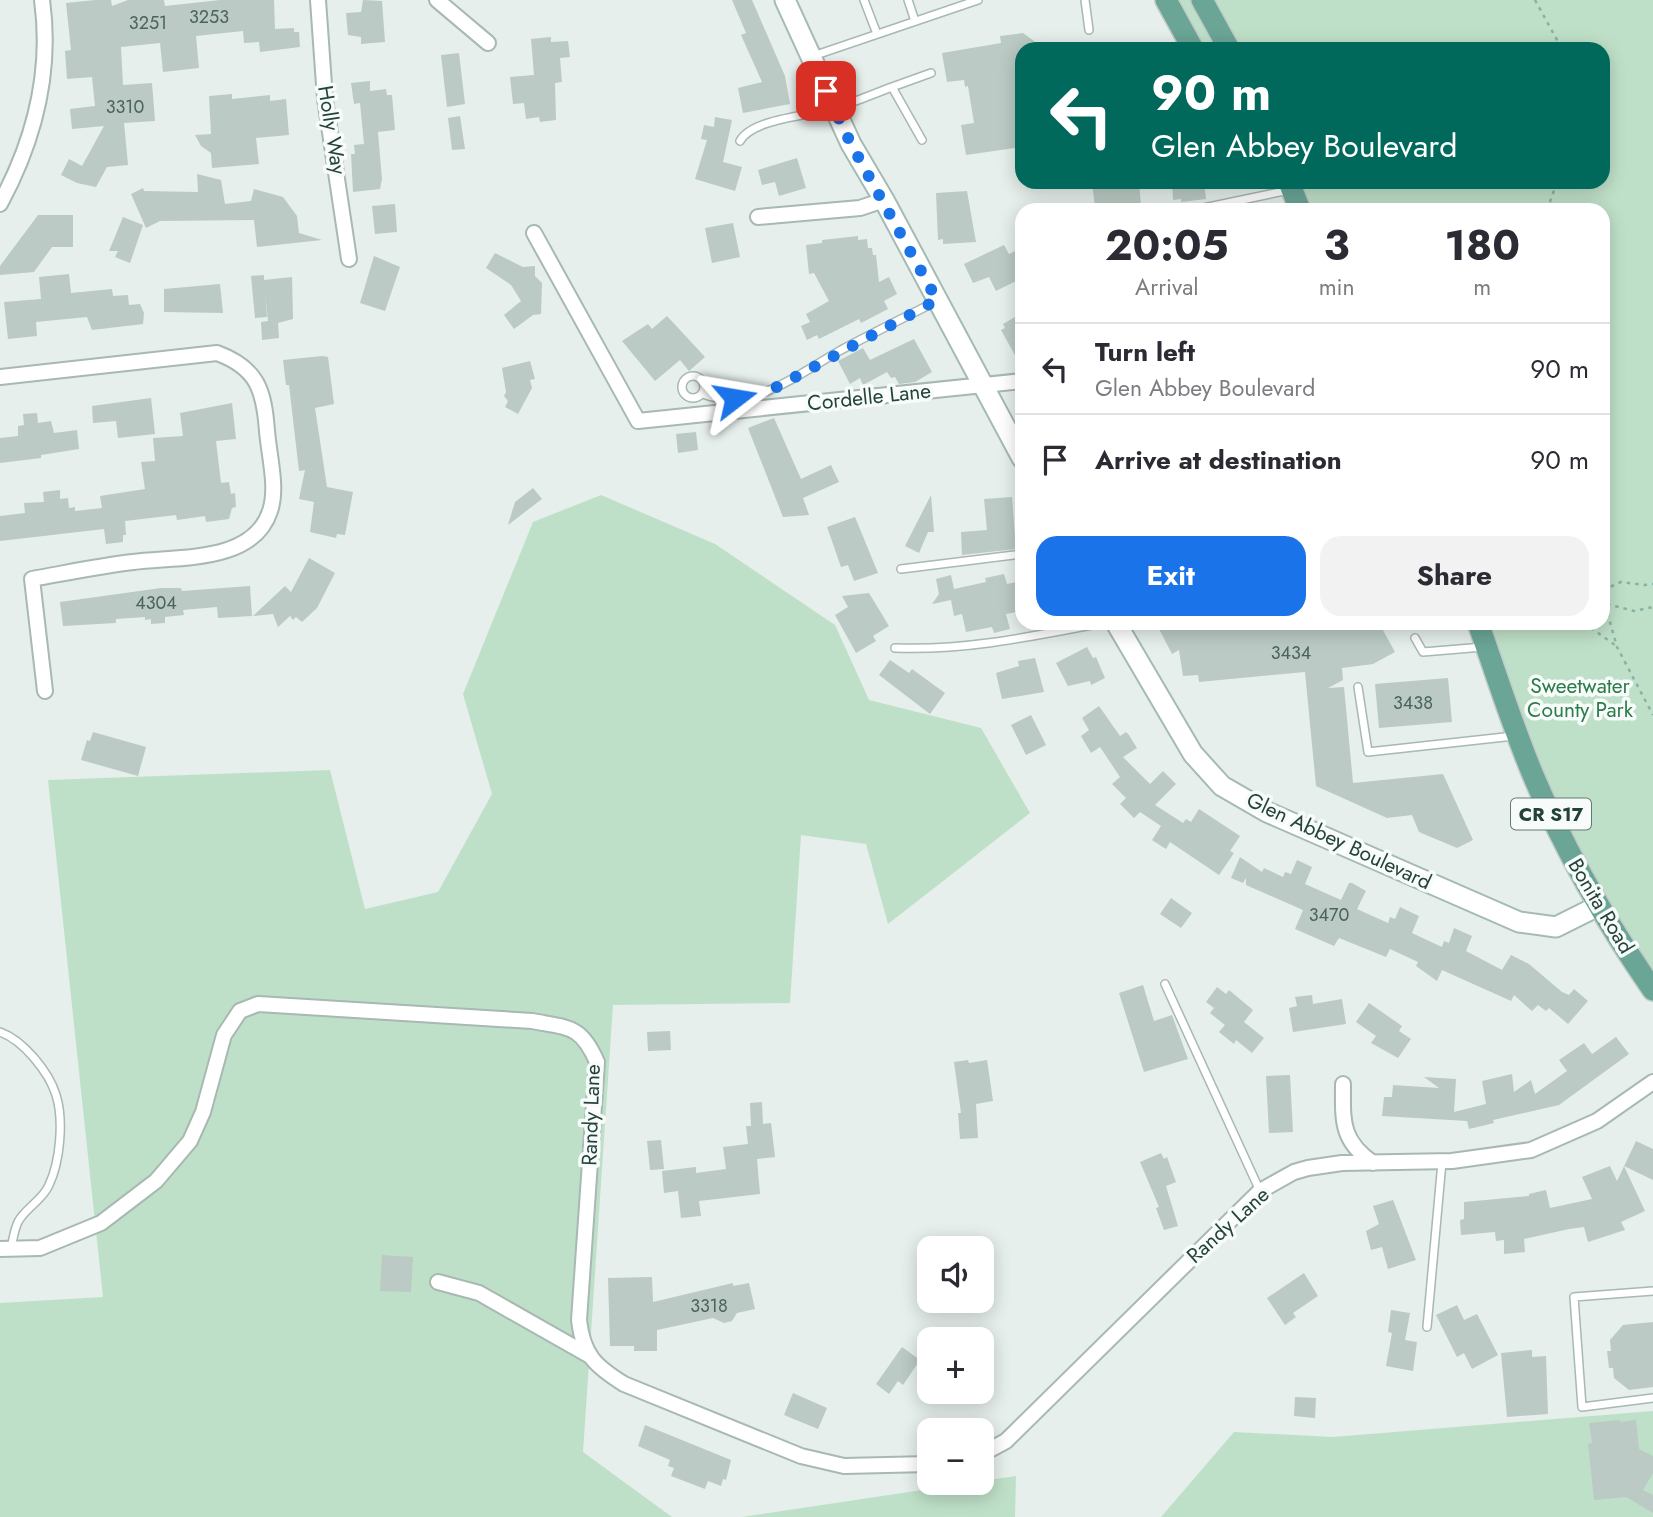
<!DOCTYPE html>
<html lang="en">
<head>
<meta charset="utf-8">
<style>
	:root { --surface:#fff; --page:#f2f2f3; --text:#2b2b33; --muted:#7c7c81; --line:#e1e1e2; --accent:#1a73e8 }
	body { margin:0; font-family:Jost,sans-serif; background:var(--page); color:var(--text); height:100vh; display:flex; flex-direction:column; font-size:26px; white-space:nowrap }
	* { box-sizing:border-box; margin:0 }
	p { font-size:23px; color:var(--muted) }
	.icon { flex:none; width:38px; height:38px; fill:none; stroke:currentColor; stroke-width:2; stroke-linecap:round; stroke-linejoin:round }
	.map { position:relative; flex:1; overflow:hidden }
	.drawer { position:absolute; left:1015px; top:203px; width:595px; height:427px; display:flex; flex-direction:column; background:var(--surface); border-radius:21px; box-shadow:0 4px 18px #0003 }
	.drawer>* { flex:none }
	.top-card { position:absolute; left:1015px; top:42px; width:595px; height:147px; border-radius:21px; box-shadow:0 4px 18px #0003; background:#00695c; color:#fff; overflow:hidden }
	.fabs { position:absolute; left:917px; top:1236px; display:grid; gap:14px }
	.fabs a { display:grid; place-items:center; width:77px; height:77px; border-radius:14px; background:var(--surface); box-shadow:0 4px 18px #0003; font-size:35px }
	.pin { position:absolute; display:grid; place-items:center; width:60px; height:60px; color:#fff; margin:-30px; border-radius:14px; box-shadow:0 4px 10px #0006 }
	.me { position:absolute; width:77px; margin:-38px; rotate:76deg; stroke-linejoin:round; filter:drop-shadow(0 0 5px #0008) }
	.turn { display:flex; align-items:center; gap:24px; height:147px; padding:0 21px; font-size:32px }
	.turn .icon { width:91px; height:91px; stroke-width:2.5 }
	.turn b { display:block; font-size:49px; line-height:60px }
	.eta { display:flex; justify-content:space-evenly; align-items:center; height:119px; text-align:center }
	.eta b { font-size:42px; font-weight:700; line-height:49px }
	.cta { display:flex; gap:14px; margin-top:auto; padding:14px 21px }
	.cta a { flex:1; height:80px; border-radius:21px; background:var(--accent); color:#fff; font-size:28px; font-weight:700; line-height:80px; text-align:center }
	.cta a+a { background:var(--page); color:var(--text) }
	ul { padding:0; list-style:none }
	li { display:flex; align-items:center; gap:21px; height:91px; padding:0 21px; border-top:2px solid var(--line) }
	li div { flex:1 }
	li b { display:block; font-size:26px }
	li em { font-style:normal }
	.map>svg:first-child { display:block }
	.green { fill:#bfe0c8 }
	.building { fill:#bbcac4 }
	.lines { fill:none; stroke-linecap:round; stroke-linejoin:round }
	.lane-casing { stroke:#a8b8b2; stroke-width:10 }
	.street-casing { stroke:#a8b8b2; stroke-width:18 }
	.secondary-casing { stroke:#a4bbb3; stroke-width:23 }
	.primary-casing { stroke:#c2cac8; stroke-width:24 }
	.path { stroke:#86b3a5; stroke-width:2.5; stroke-dasharray:3.5 5; stroke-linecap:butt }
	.lane { stroke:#fff; stroke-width:7 }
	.street { stroke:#fff; stroke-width:14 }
	.secondary { stroke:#fff; stroke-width:19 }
	.primary { stroke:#6aa596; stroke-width:21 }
	.route { stroke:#1a73e8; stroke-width:12; stroke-dasharray:0 21.6 }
	.labels { text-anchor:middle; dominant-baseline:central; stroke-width:7; stroke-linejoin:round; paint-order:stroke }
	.number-label { font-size:18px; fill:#4a645c }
	.shield { fill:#f7fbf9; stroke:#637a73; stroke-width:2 }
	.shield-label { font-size:19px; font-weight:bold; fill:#24423a }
	.street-label { font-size:21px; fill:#24423a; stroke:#f7fbf9 }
	.park-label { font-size:21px; fill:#2d7a4b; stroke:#f7fbf9 }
</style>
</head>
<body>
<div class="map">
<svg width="1653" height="1517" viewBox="0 0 1653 1517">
	<rect width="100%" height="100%" fill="#e6efeb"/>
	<!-- green -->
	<path class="green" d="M1178,0H1653V990L1598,907L1478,623H1603V210H1293L1279,182H1603V49H1205Z
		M601,495L715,544L835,625L869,700L981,728L1030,813L888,924L866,844L801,835L790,1003L613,1005L583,1452L672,1517H0V1303L103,1297L48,780L330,770L365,909L438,892L492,794L463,694L533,522Z
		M1653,1411V1517H1161L1234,1432L1333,1437Z
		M1016,1476L1015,1517H742Z"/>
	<!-- building -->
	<path class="building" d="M95,0H111L112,6L128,0H164L165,6L220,0H274L275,29L294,28V32H299L300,47L260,52L259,42L244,43L243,31L196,36L199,68L163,72L160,43L121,47L123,85L152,83L155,121L124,123L128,165L107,167L96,187L77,183L61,175L69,159L82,166L104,126L72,129L70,109L95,106L92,77L67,79L65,51L71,50L66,3Z
		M363,0L382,1L385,42L361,44V37L348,35L346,13L361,12Z
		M732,0H752L785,76L790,104L743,113L738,88L762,82L741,35L746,33Z
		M1023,33L1045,49H1022V147L966,155L961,125L974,123L968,86L965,87L964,80L947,82L942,53L1001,43L1000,36Z
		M551,37V42L568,41L570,57L560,58L562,82L555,83L556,120L540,122L539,117L526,119L524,103L513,104L510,77L534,75L531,39Z
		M459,53L465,104L447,107L441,55Z
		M370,81V91L386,89L387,95H392L395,130L378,132L382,179L380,189L353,192L351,154H355L354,145L364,144L360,103L354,104L351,83Z
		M232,94V99L270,95V101L286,99L289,135L256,138L259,164L212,168L211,153L201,146L195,135L211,134L209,96Z
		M460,116L465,149L452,150L448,118Z
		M715,117L732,120L723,162L742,167L735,191L695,179L707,140L701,139L704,125L714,127Z
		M797,158L806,188L779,196L775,182L762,185L758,170Z
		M197,174L221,180L225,204L251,201L254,189L283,197L297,216L299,233L322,240L257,247L254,220L160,221L146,228L131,194L143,188L144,191L198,192Z
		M1092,182H1139L1141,206L1095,208Z
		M1172,182H1204L1206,199L1181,202V199L1173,200Z
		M967,191L976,242L943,244V239L938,240L936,193Z
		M395,204L397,232L375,234L372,206Z
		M38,215H73V247H52L34,272L0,275V266Z
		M123,217L143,225L130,263L115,257L118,251H109Z
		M733,223L740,257L712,263L705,228Z
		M858,236V240L867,239L868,248H872L873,255H876L879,282L889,277L897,294L884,301L888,309L861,323L859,319L819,339L817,335L807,340L801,326L810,322L806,314L829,301L814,273L809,274L806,245L822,243V240Z
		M1004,245L1009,254L1022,248V278L996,291L989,277L973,283L964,264Z
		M495,253L523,267L535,266V276L542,283L541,314L533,315L514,329L504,315L521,301L511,285L486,268Z
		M374,256L400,267L385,311L360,303Z
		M69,274L71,293L112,289L113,296L128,295L129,305L140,304L144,313L143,324L92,330L87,317L36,322L37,336L8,339L4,302L41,299L39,277Z
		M264,275V280L292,277L293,319L278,323L279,338L262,340L261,322L268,321L265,293L267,317L255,318L251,276Z
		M220,284L223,313L164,312V289Z
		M1022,313V368L1001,330L1005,328L1003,324Z
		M667,316L705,357L689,371L680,360L655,381L622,341L648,324L652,329Z
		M914,339L932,372L915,382L899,384L895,377L891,378L887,372L863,385L860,378L850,384L838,361L863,348L870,360Z
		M322,356L328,357L334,404L315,408L327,487L353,492L345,535L337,534L336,538L310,532L314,502L299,499L305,470L299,471L289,385H286L283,360Z
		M530,361L535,379L530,380L532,388L518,414L505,407L508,401L504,396L506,392L502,368Z
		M151,398L155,434L118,438L116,421L93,423L92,406Z
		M232,403L236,439L216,441L221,483L229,482L231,494L235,493L236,507L232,508L229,519L206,522L205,516L177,520L176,515L125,521L126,535H123V542L106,544L104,529L0,541V516L25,513L24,503L44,502L43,492L60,490V499L68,498L69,508L75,507V511L102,508L100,496L145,489L141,462L155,461L153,438L183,436L180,413Z
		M37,413L38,423L51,421L54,433L77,430L79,449L41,455V458L0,463V438L18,436V426L24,425L23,414Z
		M774,418L801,479L831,465L839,482L803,498L809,515L783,517L748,428Z
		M696,432L698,450L678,453L676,434Z
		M533,488L542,499L508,525L515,502Z
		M931,495L934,532H928L919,553L905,546Z
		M1012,497L1016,549L962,555L961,532L987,530L984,499Z
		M855,517L878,573L854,581L848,565L841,567L827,527Z
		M309,558L335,573L317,608L302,622L296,617L293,620L290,616L278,627L273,614L253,616L285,586L291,592Z
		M1004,574L1007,584L1022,581V611L1006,614L1010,629L994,633L992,627L966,632L962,614L954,616L951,600L932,604L939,594L936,579L951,575L954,589L986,582L985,578Z
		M250,586L252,616L218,618L217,607L183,610L184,615L165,617V623L151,624V619L145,620V617L116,619V623L63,626L60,602L161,588H181L182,591Z
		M869,593L889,626L873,636L876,641L856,653L835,615L848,607L842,596Z
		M1156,623H1379L1395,652L1373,664L1342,668L1343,680L1328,688L1344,687L1353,783L1443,774L1473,840L1457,848L1419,832L1412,815L1387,818L1316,786L1305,672L1199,682L1198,675L1183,676L1179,650L1172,654Z
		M1087,647L1093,658L1096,657L1105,678L1091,685L1090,681L1068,686L1056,663Z
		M1035,658L1044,692L1002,699L996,673L1019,666L1018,661Z
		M890,660L909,673L912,669L945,693L930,714L879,675Z
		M1448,678L1452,722L1379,728L1375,684Z
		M1099,706L1120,736L1126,732L1129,735L1137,748L1123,757L1150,784L1163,771L1176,784L1155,805L1183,823L1186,819L1191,822L1199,809L1240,836L1230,851L1234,853L1219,875L1170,842L1166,849L1152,840L1161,826L1140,812L1134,818L1120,804L1126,798L1112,784L1120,777L1100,747L1091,753L1081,736L1089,730L1082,718Z
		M1031,715L1046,745L1026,755L1011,725Z
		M93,732L146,747L138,776L81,760L87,740L90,741Z
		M1240,857L1262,872L1264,868L1283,877L1285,872L1291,874L1297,860L1312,867L1305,884L1341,900L1349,883H1352L1366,891L1357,909L1388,923L1390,917L1395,919L1400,907L1404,909L1419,916L1412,933L1442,947L1444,941L1449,943L1454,928L1472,936L1466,951L1502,970L1511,955L1529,964L1562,992L1569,995L1574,989L1588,1001L1568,1024L1549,1008L1546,1011L1538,1005L1532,1011L1514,995L1511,1001L1442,970L1437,981L1416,966L1418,962L1390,949L1386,957L1339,938L1334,946L1295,929L1303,910L1246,885V878L1243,883L1231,878Z
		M1171,898L1192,913L1181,928L1160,914Z
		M1143,985L1154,1021L1172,1015L1188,1059L1144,1072L1119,993Z
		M1217,987L1226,994L1229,990L1253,1010L1244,1022L1264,1038L1252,1053L1236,1040L1234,1044L1219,1032L1225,1025L1210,1013L1214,1008L1206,1002Z
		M1312,995L1313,1004L1342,999L1346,1024L1293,1032L1289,1008L1297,1006L1295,997Z
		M1369,1003L1402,1026L1399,1031L1411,1039L1398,1058L1371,1043L1376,1036L1356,1022Z
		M670,1031L671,1050L648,1051L647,1032Z
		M1616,1037L1629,1054L1559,1105L1493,1120L1494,1123L1469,1129L1467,1121L1382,1116L1384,1097H1392L1393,1085L1439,1088L1424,1077L1456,1079L1454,1112L1486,1104L1482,1081L1512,1074L1514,1092L1531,1080L1535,1094L1567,1071L1559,1060L1584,1043L1592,1054Z
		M968,1060L969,1063L987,1060L993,1101L976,1104L978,1138L960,1139L958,1113H961L954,1062Z
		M1290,1075L1293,1132L1269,1133L1266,1076Z
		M762,1102L763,1124L771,1123L775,1157L757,1159L760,1194L699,1201L701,1216L681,1218L678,1191L664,1193L662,1171L696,1167V1173L726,1169L723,1147L748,1144L746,1126H751L750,1103Z
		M661,1140L664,1169L650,1170L647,1141Z
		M1636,1141L1653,1149V1180L1624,1166L1645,1211L1621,1222L1625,1230L1588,1242L1584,1227L1569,1229L1524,1239L1525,1252L1504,1254V1240L1496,1241L1495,1232L1461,1235L1460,1220L1464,1219V1202L1529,1196V1194L1546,1190L1550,1208L1592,1199L1582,1177L1610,1166L1617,1181Z
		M1161,1153L1164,1159L1167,1157L1176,1182L1166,1186L1178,1226L1164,1230L1156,1208L1159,1207L1140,1162Z
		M1393,1200L1416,1260L1388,1269L1382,1247L1371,1250L1366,1231L1379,1224L1373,1206Z
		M382,1255L413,1257L411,1292L380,1291Z
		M1304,1273L1318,1296L1293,1313L1296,1317L1285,1325L1267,1298Z
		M652,1277L653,1302L733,1283V1286L749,1283L755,1309L737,1313L732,1321L724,1323L713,1318L657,1330V1351H634V1346H610L608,1278Z
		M1457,1305L1464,1320L1477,1314L1498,1355L1472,1369L1464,1353L1457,1357L1436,1315Z
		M1391,1310L1410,1313L1405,1340L1417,1342L1413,1371L1386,1366L1392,1333L1388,1332Z
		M1653,1322V1387L1629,1390L1614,1378L1613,1368H1609L1607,1351H1611L1610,1340L1623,1325Z
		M902,1347L920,1360L903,1385L898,1381L889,1394L876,1384Z
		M1532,1350V1357L1546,1356L1548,1414L1507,1417L1501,1353Z
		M793,1393L827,1408L818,1429L784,1415Z
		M1295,1397L1316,1398L1315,1418L1294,1416Z
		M1620,1420V1422L1636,1420L1639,1449L1653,1456V1473L1643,1490L1653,1495V1513L1626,1497L1594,1500L1588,1444L1592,1443L1589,1423Z
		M645,1425L731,1460L726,1480L723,1479L721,1486L708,1481L705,1489L671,1476L674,1468L668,1466L670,1460L638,1446Z"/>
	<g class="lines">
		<!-- lane casing -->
		<g class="lane-casing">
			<path id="lane" d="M864,0L877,34
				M908,0L915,21
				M1085,0L1089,30
				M813,56L978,0
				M892,87L931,73
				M740,141C753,118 810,116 835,108C855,102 873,94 892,87L922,140
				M1194,210L1289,190
				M682 387a11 11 0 1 1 22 0a11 11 0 1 1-22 0Z
				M703,394C752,413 800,373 841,350C873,333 905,317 937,301
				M901,569L1022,554
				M1415,638L1423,652L1483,647
				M895,648C964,651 1034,636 1102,623
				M1358,687L1368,752L1514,736
				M1165,984L1260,1191
				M0,1032C23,1040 49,1072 56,1095C64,1120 60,1162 49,1185C43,1200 25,1208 18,1222C14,1230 13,1240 11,1248
				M1653,1291L1574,1297L1582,1407L1653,1398
				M1427,1327L1442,1162"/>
		</g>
		<!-- street casing -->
		<g class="street-casing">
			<path id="street" d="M318,0L325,99L349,259
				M437,0L488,43
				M0,204C34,141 52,72 42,0
				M758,217L860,208L884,200
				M534,233L638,421L1022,381
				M0,377L217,353C258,368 264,391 267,431C269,456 278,488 270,511C253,564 176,556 133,562C99,566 66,573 32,579L45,691
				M1343,1084C1343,1120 1340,1140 1373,1163
				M0,1249L40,1248L101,1223L156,1181L190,1141L203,1112L224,1035L240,1011L258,1004L532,1021C569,1028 581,1025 597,1062L579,1320C583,1355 595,1366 624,1384L801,1456L844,1466L929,1464
				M438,1282L479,1293L590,1356
				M982,1454L1006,1441L1260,1191L1294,1172L1308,1168L1342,1163L1452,1161L1531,1150L1597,1121L1653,1082"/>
		</g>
		<!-- secondary casing -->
		<g class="secondary-casing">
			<path id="secondary" d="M785,0L851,144L884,200L1022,458
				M1116,623L1193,754L1222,786L1267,812L1519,922L1556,927L1598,906"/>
		</g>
		<!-- primary casing -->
		<g class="primary-casing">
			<path id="primary" d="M1166,0L1193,49
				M1202,0L1229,49
				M1289,182L1300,210
				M1478,623C1496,673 1512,725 1533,775C1565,851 1606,922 1653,990"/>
		</g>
		<!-- path -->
		<path class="path" d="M1535,0L1562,49
			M1547,210L1557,182
			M1603,590L1621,582L1644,585L1653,584
			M1603,597L1617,647L1653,715
			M1607,604L1634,611L1653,607
			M1584,623L1615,645"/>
		<!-- lane -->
		<use href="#lane" class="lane"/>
		<!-- street -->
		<use href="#street" class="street"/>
		<!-- secondary -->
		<use href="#secondary" class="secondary"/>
		<!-- primary -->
		<use href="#primary" class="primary"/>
	</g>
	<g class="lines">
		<!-- route -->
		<path class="route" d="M735,398L775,388L937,300L851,144L826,91"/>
	</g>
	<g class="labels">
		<!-- number labels -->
		<g class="number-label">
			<text x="209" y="17">3253</text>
			<text x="148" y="23">3251</text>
			<text x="125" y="107">3310</text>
			<text x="156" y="603">4304</text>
			<text x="1291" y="653">3434</text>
			<text x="1413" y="703">3438</text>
			<text x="1329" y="915">3470</text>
			<text x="709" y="1306">3318</text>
		</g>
		<!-- shield labels -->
		<rect class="shield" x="1511" y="798.5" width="80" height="31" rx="5"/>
		<g class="shield-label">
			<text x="1551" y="814">CR S17</text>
		</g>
		<!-- street labels -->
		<g class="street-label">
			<text transform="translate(332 130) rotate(81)">Holly Way</text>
			<text transform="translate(869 397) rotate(-6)">Cordelle Lane</text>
			<text transform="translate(1339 841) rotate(25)">Glen Abbey Boulevard</text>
			<text transform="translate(1601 906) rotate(59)">Bonita Road</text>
			<text transform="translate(591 1115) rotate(-88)">Randy Lane</text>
			<text transform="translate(1228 1225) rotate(-42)">Randy Lane</text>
		</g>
		<!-- park labels -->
		<g class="park-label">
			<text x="1580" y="686">Sweetwater<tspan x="1580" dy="24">County Park</tspan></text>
		</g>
	</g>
</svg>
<div class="fabs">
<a><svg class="icon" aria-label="sound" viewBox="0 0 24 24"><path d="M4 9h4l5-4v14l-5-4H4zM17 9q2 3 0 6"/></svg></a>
<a>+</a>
<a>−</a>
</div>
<div class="pin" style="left:826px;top:91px;background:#d93025"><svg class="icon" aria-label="arrive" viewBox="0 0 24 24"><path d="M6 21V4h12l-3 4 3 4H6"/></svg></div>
<svg class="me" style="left:735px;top:398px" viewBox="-20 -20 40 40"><path d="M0-17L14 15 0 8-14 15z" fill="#1a73e8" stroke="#fff" stroke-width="4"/></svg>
<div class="top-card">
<div class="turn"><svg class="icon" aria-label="left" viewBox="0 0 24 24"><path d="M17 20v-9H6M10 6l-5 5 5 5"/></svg><div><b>90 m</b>Glen Abbey Boulevard</div></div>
</div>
<section class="drawer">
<div class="eta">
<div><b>20:05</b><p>Arrival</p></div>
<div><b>3</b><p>min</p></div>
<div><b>180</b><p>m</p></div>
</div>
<ul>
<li><svg class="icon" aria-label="left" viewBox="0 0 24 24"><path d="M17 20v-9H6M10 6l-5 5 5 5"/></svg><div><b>Turn left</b><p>Glen Abbey Boulevard</p></div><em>90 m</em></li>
<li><svg class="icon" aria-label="arrive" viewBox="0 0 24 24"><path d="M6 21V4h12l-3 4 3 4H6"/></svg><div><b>Arrive at destination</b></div><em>90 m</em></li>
</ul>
<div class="cta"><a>Exit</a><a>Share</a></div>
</section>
</div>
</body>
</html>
